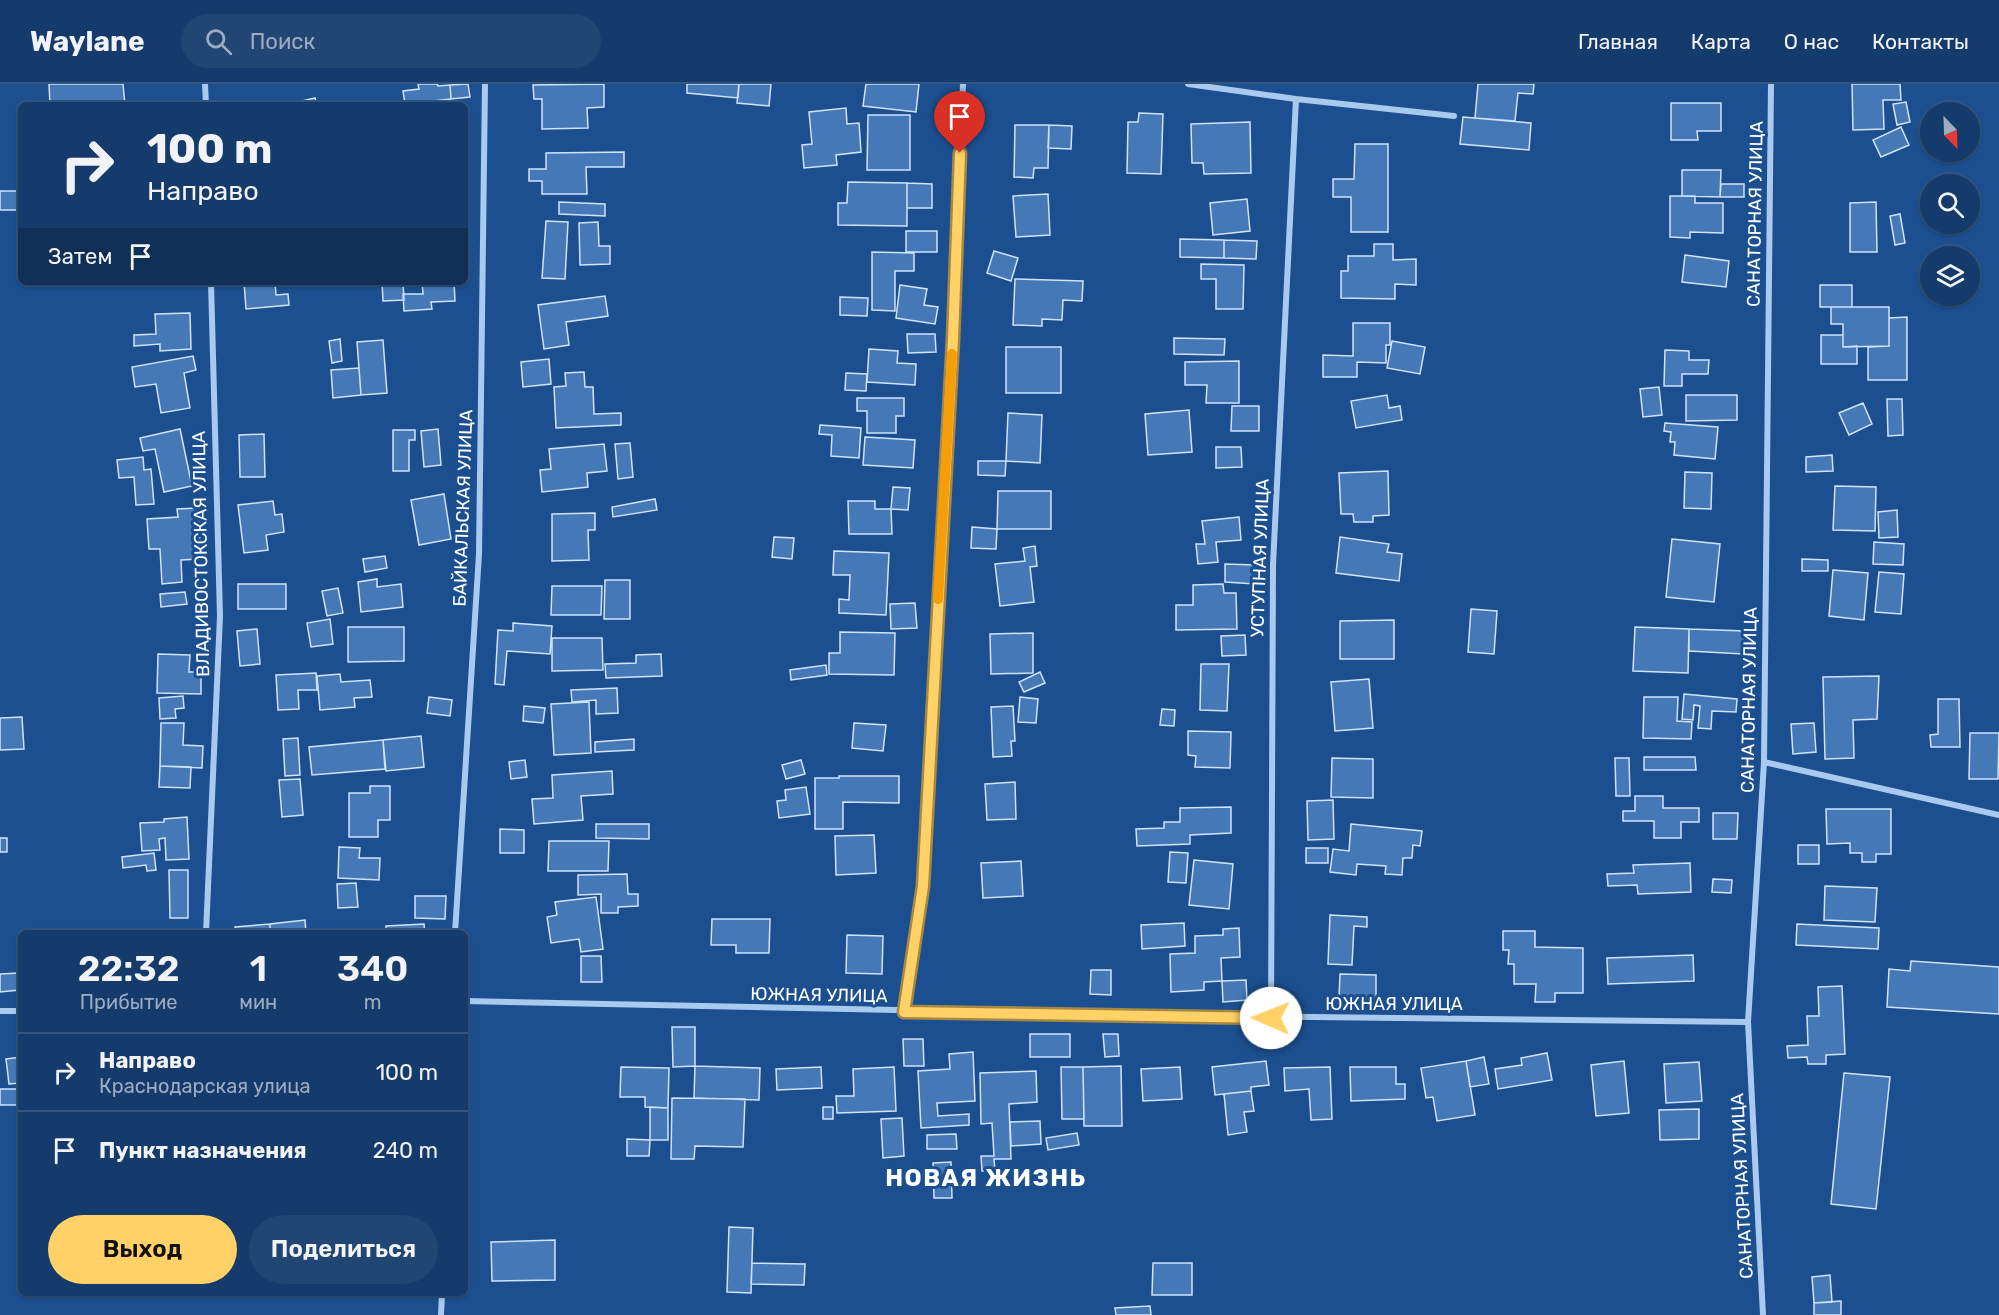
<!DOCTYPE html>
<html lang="ru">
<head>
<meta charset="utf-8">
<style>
	:root { --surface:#143b6b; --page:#214673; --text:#f1f3f6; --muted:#9dadc1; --line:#33557e; --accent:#ffd166 }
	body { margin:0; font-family:Rubik,sans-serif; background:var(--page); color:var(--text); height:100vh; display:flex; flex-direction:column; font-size:22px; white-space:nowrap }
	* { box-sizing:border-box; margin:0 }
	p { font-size:20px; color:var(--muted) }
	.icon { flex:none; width:33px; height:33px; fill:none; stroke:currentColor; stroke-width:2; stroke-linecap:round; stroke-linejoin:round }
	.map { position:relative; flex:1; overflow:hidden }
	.sheet { position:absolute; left:18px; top:846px; width:450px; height:366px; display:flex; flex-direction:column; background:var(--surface); border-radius:9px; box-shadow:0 2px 4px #0004,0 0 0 2px var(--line) }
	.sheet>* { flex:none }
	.banner { position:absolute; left:18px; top:18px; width:450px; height:183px; border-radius:9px; box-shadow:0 2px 4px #0004,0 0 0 2px var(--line); background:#143b6b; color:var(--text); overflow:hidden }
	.needle { width:39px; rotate:157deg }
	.tools { position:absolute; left:1920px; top:18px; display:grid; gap:12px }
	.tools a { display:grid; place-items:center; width:60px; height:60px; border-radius:50%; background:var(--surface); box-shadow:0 2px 4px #0004,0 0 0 2px var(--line); font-size:30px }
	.pin { position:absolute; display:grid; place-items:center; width:51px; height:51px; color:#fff; margin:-62px -26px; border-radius:50% 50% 50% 0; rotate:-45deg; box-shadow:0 0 6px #0007 }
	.pin .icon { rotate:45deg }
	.me { position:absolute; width:66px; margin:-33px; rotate:271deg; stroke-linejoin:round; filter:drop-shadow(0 0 4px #0008) }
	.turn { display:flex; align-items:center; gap:21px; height:126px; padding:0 30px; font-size:27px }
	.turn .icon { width:78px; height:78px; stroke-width:2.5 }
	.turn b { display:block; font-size:42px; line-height:51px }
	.then { display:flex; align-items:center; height:57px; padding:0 30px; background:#0003; gap:12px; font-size:22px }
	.eta { display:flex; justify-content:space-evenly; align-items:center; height:102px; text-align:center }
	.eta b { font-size:36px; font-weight:600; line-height:42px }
	.cta { display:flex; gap:12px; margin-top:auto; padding:12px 30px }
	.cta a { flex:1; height:69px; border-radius:36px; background:var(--accent); color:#111; font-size:24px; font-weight:600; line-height:69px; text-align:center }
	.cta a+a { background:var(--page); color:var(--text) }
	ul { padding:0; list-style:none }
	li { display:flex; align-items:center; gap:18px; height:78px; padding:0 30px; border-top:2px solid var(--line) }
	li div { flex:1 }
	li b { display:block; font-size:22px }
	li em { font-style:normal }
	header { display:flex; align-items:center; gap:36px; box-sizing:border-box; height:84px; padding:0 30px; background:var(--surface); border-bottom:2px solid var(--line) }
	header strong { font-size:28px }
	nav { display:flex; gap:33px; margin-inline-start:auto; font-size:21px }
	.search { width:420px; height:54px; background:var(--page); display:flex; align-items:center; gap:15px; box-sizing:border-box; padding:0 21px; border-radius:33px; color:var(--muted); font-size:22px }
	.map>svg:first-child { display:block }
	.building { fill:#4478b7; stroke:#cfe3fa; stroke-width:1.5 }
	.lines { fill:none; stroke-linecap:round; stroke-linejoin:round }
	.minor { stroke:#a9c9ee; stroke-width:6 }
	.route-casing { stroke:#a68842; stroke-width:15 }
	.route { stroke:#ffd166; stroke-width:10 }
	.slow { stroke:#f59e0b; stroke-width:10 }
	.labels { text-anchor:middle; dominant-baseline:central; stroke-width:6; stroke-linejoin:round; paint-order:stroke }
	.street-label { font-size:18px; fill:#fff; stroke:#1b4f8f }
	.district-label { font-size:24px; font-weight:bold; letter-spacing:1.5px; fill:#fff; stroke:#1b4f8f }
</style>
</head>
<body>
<header>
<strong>Waylane</strong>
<div class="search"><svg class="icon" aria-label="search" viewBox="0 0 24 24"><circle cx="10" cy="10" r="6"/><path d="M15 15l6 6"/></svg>Поиск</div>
<nav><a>Главная</a><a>Карта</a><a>О нас</a><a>Контакты</a></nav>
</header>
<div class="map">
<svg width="1999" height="1231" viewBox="0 0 1999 1231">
	<rect width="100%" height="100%" fill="#1b4f8f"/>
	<!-- building -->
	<path class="building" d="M49,0H123L125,21H87V19L50,21Z
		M418,0H437L438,2L450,1L451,15L405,20L403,7L419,5Z
		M468,0L470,13L451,15L450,1Z
		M604,0V23L587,24L588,44L542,45V15H534L533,1Z
		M687,0H739L738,14L687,9Z
		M739,0H771L769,22L737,19Z
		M866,0H919L916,28L863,22Z
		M1478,0H1534L1533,10L1518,9L1515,37L1475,34Z
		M1852,0H1900L1901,16H1883L1884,45L1853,46Z
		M315,14L317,21H289V20Z
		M1906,18L1910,38L1897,41L1893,20Z
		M1671,19H1721V47H1697L1698,56H1671Z
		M846,24L847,40L859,39L861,68L836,71L837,81L804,84L802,61L812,60L809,28Z
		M1139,29L1163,30L1161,90L1127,89L1128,38H1138Z
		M868,31H910V86H867Z
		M1463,33L1531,39L1529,66L1460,60Z
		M1250,38L1251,89L1204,90L1203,79H1192L1191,40Z
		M1015,41H1049L1048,84H1034L1033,94L1014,93Z
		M1049,41L1072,42L1071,65L1048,64Z
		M1901,43L1909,61L1881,73L1873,56Z
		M1355,60H1388V148H1351V113H1333V95H1354Z
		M624,68V83H586L587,110H542V97H529V85H546V69Z
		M1682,86H1721L1720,113L1682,112Z
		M848,98L907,99V142L838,141V119H847Z
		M907,99L932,100V124H907Z
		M1721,100H1744V113H1720Z
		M0,107H21V126H0Z
		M1048,110L1050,151L1016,153L1013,112Z
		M1670,112H1695V119H1723V149L1690,148V154L1670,153Z
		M1247,115L1250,147L1213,151L1210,119Z
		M559,118L605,120V132L559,130Z
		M1876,118L1877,168H1850V119Z
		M1900,130L1905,159L1895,161L1890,132Z
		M546,137L568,138L565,195L542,194Z
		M598,138L599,162H610V180L580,181L579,139Z
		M906,147H937V168H906Z
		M1180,155L1224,156V174L1180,173Z
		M1224,156L1257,157L1256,175L1224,174Z
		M1374,160H1393V176L1416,175V201L1395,200V215L1341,214V187H1348V172H1374Z
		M994,167L1018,174L1011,197L987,189Z
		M872,168L914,169V187H895V227L872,226Z
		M1685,171L1729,177L1726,203L1682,198Z
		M1201,180L1244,181L1243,225H1216V195H1201Z
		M1015,195L1083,197L1082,217L1063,216L1062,236L1042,235V242L1013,241Z
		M244,198H275L276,211L288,210L289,221L246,225Z
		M382,198H403L404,216L383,217Z
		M422,198H454L455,217L431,218L432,225L404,227L403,210H423Z
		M900,201L927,205L924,221L938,223L935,240L896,234Z
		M1820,201H1852V223H1820Z
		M605,212L608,232L566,238L569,261L544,265L538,221Z
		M840,213L868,214L867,232L840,231Z
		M1831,223H1889V262L1843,263V240H1831Z
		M190,229L191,265L160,267V260L134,262V251L156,250L155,230Z
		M1907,233V296H1868V263L1889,262V234Z
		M1353,239H1390V261H1386V279L1357,278V293H1323V271L1353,272Z
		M907,250H935L936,268L908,269Z
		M1821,251H1843V263L1857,262V280H1821Z
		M1174,254L1225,255L1224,271L1174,270Z
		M340,255L342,277L332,279L329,257Z
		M383,256L387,309L361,311L357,258Z
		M1392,257L1425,263L1420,290L1387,284Z
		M1006,263H1061V309H1006Z
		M869,265L898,267L897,279L916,280L915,301L867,298Z
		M1665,266L1689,267V276H1709L1708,290H1682V302H1664Z
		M193,272L196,286L184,289L190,324L161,329L156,300L135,303L132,283Z
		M549,275L551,300L523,303L521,278Z
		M1239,277V319H1206L1207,301H1185V278Z
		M359,284L361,311L333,314L331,286Z
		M584,288L585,303H593L594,330L621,329V341L556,344L554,303L566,302L565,289Z
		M846,289L867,290L866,307L845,306Z
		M1659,303L1662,331L1643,333L1640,305Z
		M1387,311L1389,324L1400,322L1402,336L1356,344L1351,317Z
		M1686,311H1737V336L1686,337Z
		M857,314H904V332H896V349H867V327H857Z
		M1887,315H1902L1903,351L1888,352Z
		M1863,319L1872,340L1849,351L1839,329Z
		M1232,322H1259V347H1231Z
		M1189,326L1192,368L1148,371L1145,330Z
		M1008,329L1042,331L1040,379L1006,377Z
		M1665,339L1718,343L1715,375L1674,371L1675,358H1670L1671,348L1664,347Z
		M820,341L861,344L859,374L831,372L832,351L819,350Z
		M180,345L192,402L164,408L155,365L143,367L140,354Z
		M438,345L441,381L424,383L421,347Z
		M393,346H415V356H409V387H393Z
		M264,350L265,393H240L239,351Z
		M865,353L915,356L913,384L863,381Z
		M630,359L633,393L618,395L615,360Z
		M604,360L607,387L587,389L588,403L542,408L540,386L551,385L549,365Z
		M1216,363H1241L1242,383L1216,384Z
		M1832,371L1833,387L1806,388V373Z
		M143,373L144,386L151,385L154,420L136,421L134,393L119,394L117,376Z
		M978,377H1006L1005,392L978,391Z
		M1388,387L1389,431L1373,432V438H1354L1353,430H1341L1339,389Z
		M1685,388L1712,389L1711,425L1684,424Z
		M1835,402L1876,403L1875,447L1833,446Z
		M893,403L910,404L908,426L891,425Z
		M998,407H1051V445H997Z
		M444,410L451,455L419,461L411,416Z
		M655,415L657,426L613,433L612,423Z
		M273,417L275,431L282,430L284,448L266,451L268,466L244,469L238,421Z
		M848,417H875V425H891L892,450H849Z
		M198,424L201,475L181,476L182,498L162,500L160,465H149L147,435L178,433L177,425Z
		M1897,426L1898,453L1879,454L1878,428Z
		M595,429V446H588L589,476L552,477V430Z
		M1239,433L1241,456L1216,458L1218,478L1198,480L1196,460H1205L1202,437Z
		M972,443L997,445L996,465L971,464Z
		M774,453L794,454L792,475L772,473Z
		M1340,453L1389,460L1387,468L1402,470L1399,497L1336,489Z
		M1672,455L1720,460L1714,518L1666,513Z
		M1874,458L1904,460L1903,481L1873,480Z
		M1035,462L1037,482L1030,483L1034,518L1000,522L995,480L1025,477L1023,464Z
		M834,467L889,469L886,531L839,529V515L849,516L850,491H833Z
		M385,472L387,484L365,488L363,475Z
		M1802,475L1828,476V487H1802Z
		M1225,480L1256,481L1255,500L1225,498Z
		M1833,486L1868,489L1864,536L1829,532Z
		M1879,488L1904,490L1901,530L1875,528Z
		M377,495V503L401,500L403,523L361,528L358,498Z
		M605,496H630V535H604Z
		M238,500H286V525H238Z
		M1223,500L1224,509H1236L1237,545L1176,546V521H1193V501Z
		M552,502H602L601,531H551Z
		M338,504L343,529L327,532L322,507Z
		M185,508L187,520L161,523L160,510Z
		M915,519L917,544L891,545L890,520Z
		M1471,525L1497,527L1494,570L1468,568Z
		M330,535L333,560L311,563L307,539Z
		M1394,536V575H1340V537Z
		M513,539L552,542L550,570L507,567L504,601L495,600L498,546L513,547Z
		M348,543H404V577L348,578Z
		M1635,543L1689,545L1688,589L1633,587Z
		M257,545L260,580L240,582L237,547Z
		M1689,545L1745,547L1743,570L1689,567Z
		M840,548L895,549L894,591L829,590V569H840Z
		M1033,549V589L991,590L990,550Z
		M1245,551L1246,571L1222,572L1221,552Z
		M552,554H602L603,586L552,587Z
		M158,570L190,571L189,588H201V610L157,609Z
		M661,570L662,592L606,594L605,580L636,579V571Z
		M1201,580H1229L1227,627L1200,626Z
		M826,581L827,591L791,596L790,586Z
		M1040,588L1045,599L1024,608L1019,598Z
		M316,589L317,606H298L299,625L278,626L276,591Z
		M340,590L341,598L370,596L372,613L354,614L355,623L320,626L317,592Z
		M1879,592L1877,635L1853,636L1854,674L1825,675L1823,593Z
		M1369,595L1373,644L1335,647L1331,598Z
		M617,604L618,629L596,630V616L572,618L571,606Z
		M1684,610L1737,615L1736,628L1712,627L1711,645L1698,644L1700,622L1694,621L1693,636L1682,635Z
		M183,612L184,624L175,625L176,634L160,635L159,614Z
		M429,613L452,616L450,632L427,629Z
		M1020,613L1038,615L1036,639L1018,638Z
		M1644,613H1678L1677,637L1692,638L1691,655L1643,654Z
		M1938,615H1959L1960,663H1931L1930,651L1938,650Z
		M589,618L591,669L554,671L551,620Z
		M524,622L545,624L543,639L523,637Z
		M1013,622L1015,657H1011L1012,672L993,673L991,623Z
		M1162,625L1175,626L1174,642L1160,641Z
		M22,633L24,665L0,666V634Z
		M161,639H184L183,661L203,662L202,684L160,682Z
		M854,639L886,641L883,667L852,664Z
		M1814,639L1816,668L1793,670L1791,640Z
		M1188,647L1231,648L1230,684L1195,683L1196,672L1188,671Z
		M1970,649H1999L1998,695H1969Z
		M421,652L424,683L386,687L383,656Z
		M298,654L300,691L285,692L283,655Z
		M634,655V666L595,668V658Z
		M383,656L385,685L312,691L309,663Z
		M1644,673H1695L1696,686H1644Z
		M1332,674L1373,675V714L1331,713Z
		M1615,674H1629L1630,712H1616Z
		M525,676L527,693L511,695L509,678Z
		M801,676L805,690L786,695L782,681Z
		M160,682L191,683L190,704L159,703Z
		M612,687L613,710L581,712L583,736L534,740L532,715L553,714L552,691Z
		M839,692H899V719L843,718V745H815V694H839Z
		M300,695L303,731L282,733L279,696Z
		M1015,698L1016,735L987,736L985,700Z
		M370,702H390V736H378V753H349V709H370Z
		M806,703L810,730L779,734L777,717L786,716L785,706Z
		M1635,712H1663V724H1699V738H1681V754H1654V737H1623V727H1635Z
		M1333,716L1334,755L1308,756L1307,717Z
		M1231,723V749L1190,751V760L1137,762L1136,745L1164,744V738H1180V724Z
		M1826,725H1891V770H1876V778H1862V769H1850V759L1827,760Z
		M1713,729H1738L1737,755H1713Z
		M187,733L189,775L166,776L165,754L159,755L160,766L142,767L140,739L164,738V735Z
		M596,740H649V755L596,754Z
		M1351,740L1422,747L1420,762L1413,761L1412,774H1403L1402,791L1385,790L1386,782L1357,780L1356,791L1330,788L1333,765L1349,767Z
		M500,745L524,746V769H500Z
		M874,751L876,789L836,791L835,752Z
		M0,754H7V768H0Z
		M549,757H609L608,787H548Z
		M1798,761H1819V780H1798Z
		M339,763L360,764L359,774H380L379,796L338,794Z
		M1306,764H1328V779H1306Z
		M1170,768L1188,769L1186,799L1168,798Z
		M154,769L156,786L147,787L146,781L123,784L122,773Z
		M1194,776L1233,780L1229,825L1189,821Z
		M1021,777L1023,812L983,814L981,779Z
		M1690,779L1691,808L1638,810L1637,801L1608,802L1607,790L1634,789L1633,781Z
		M169,786H188V834H170Z
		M627,790L628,810H638V822L618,823V829H601V810L578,811V791Z
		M1713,795L1732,796L1731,809L1712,808Z
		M356,799L358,823L338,824L337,800Z
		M1825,802L1877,804L1875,838L1824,836Z
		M415,812H446L445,835L415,834Z
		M596,813L603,865L581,868L579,855L551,859L547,833L557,831L555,818Z
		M1330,831L1367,833V843L1354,842L1352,881L1328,880Z
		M712,835H770L769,869H736V861H711Z
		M305,836L306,849H270V840Z
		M1184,839L1185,862L1142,865L1141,841Z
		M270,840V849H236L235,843Z
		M424,840L425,849H386V842Z
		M1797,840L1879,844L1878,865L1796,861Z
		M1239,844L1240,873L1221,874L1222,897L1204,898V906L1171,908L1170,870L1195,869V852L1223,851V845Z
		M1503,847H1535V863L1583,864V909H1555V918H1535L1536,900H1514V880H1508L1509,866H1503Z
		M847,851L883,852L882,890L846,889Z
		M1693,871L1694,897L1608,900L1607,874Z
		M581,872H601L602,898H581Z
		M1911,877L1999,883V930L1887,923L1889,885L1910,887Z
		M1091,886H1111V911L1090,910Z
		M18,889L19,906L0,908V890Z
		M1340,890L1376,891V914L1339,913Z
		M1246,896L1247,916L1223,918L1222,897Z
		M1842,902L1845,970L1826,971V980H1808L1807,973L1788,974L1787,962L1808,961L1807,932H1819L1818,903Z
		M672,943H695V982L673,983Z
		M1030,950H1070V973H1030Z
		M1103,950H1118L1119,972L1105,973Z
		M903,955H923L924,982H904Z
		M973,968L975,1017L937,1019L938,1032L969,1030V1041L921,1044L918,987L950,985L949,970Z
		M1547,969L1552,996L1498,1005L1495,985L1522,981L1521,974Z
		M21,973V999L9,1000L6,975Z
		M1484,973L1489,1000L1470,1003L1466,977Z
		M1266,977L1269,1001L1251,1003V1007L1215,1011L1212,983Z
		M1466,977L1475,1031L1437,1037L1433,1013L1426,1014L1421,984Z
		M1624,977L1629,1029L1596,1032L1591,981Z
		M1699,978L1702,1017L1666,1019L1664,980Z
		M695,982L760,984L759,1016L694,1014Z
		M1121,982L1122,1042H1084L1083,983Z
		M621,983L669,984L668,1024L645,1023V1013H620Z
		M821,983L822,1004L777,1006L776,985Z
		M894,983L896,1027L837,1029L836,1012H854L853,985Z
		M1061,983H1083L1084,1035H1062Z
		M1180,983L1182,1015L1143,1017L1141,985Z
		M1330,983L1332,1035L1311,1036L1309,1005L1285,1007L1284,984Z
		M1350,983H1396V1000H1405V1015L1351,1017Z
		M1036,987L1037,1018L1009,1020L1011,1075H994L995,1086L982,1087L981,1072H994L992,1039L981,1040L980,989Z
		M1844,989L1890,993L1876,1125L1831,1120Z
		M0,1005H21V1021H0Z
		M1251,1007L1254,1027L1244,1028L1247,1048L1228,1051L1224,1010Z
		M672,1014L745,1015L743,1063L695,1062L694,1075H671Z
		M650,1023L668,1024V1056H650Z
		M823,1023H833V1035H823Z
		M1699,1025V1055L1660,1056L1659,1026Z
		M902,1034L904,1072L883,1074L881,1035Z
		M1040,1037L1041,1060L1011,1062L1010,1038Z
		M1077,1049L1079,1061L1048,1066L1046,1054Z
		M956,1050L957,1065H927V1051Z
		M627,1055L650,1056L649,1072H627Z
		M951,1078L952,1114H934L933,1079Z
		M729,1143L753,1144L751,1209L727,1208Z
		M555,1156V1196L492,1197L491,1158Z
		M752,1179L805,1180L804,1201L751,1200Z
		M1153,1179H1192V1211H1152Z
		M1830,1191L1832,1218L1814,1219L1812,1193Z
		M1841,1217V1231H1814V1219Z
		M1150,1222L1151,1231H1116L1115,1224Z"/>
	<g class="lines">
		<!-- minor -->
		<path class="minor" d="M205,0L206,21
			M1188,0L1296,15L1454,32
			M1764,678L1999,731
			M206,849L220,532L211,198
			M455,849L479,470L485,0
			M465,917C893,928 1320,935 1748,938
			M0,927H21
			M904,928L923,802L953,254L963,0
			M1271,934L1273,481L1296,15
			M441,1231L442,1209
			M1763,1231L1748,938L1764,678L1771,0"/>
	</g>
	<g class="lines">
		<!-- route casing -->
		<g class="route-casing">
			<path id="route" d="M960,69L953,255L923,802L904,928L1271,934"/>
		</g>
		<!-- route -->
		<use href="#route" class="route"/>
		<!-- slow -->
		<path class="slow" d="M938,515L952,270"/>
	</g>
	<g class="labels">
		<!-- street labels -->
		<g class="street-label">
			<text transform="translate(1755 130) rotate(-89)">САНАТОРНАЯ УЛИЦА</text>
			<text transform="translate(463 424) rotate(-88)">БАЙКАЛЬСКАЯ УЛИЦА</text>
			<text transform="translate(201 470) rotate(-91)">ВЛАДИВОСТОКСКАЯ УЛИЦА</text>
			<text transform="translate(1260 474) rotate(-88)">УСТУПНАЯ УЛИЦА</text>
			<text transform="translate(1749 616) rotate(-89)">САНАТОРНАЯ УЛИЦА</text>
			<text transform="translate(819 911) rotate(1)">ЮЖНАЯ УЛИЦА</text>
			<text x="1394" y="920">ЮЖНАЯ УЛИЦА</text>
			<text transform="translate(1742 1102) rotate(-93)">САНАТОРНАЯ УЛИЦА</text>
		</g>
		<!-- district labels -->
		<g class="district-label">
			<text x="986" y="1094">НОВАЯ ЖИЗНЬ</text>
		</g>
	</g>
</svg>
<div class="tools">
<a><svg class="needle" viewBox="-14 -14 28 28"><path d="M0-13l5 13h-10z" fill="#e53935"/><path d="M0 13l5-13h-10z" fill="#9dadc1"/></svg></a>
<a><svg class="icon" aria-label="search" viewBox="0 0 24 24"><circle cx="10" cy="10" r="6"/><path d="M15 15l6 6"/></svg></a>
<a><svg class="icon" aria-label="layers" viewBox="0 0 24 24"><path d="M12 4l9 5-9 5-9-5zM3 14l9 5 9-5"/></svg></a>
</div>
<div class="pin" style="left:960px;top:69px;background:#d93025"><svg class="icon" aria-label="arrive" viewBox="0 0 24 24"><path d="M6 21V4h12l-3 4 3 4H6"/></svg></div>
<svg class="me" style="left:1271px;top:934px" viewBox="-20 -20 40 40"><circle r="19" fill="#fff"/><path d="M0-13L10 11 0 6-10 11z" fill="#ffd166"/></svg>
<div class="banner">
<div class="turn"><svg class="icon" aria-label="right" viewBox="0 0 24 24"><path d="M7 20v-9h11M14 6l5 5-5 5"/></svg><div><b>100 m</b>Направо</div></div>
<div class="then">Затем<svg class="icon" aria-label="arrive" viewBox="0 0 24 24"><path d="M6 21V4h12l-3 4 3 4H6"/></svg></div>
</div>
<section class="sheet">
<div class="eta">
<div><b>22:32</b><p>Прибытие</p></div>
<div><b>1</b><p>мин</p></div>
<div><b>340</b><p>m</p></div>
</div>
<ul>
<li><svg class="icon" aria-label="right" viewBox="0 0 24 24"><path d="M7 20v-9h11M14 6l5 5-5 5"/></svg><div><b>Направо</b><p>Краснодарская улица</p></div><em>100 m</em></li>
<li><svg class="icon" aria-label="arrive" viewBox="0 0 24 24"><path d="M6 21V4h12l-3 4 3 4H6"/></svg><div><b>Пункт назначения</b></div><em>240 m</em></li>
</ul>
<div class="cta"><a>Выход</a><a>Поделиться</a></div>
</section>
</div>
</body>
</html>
